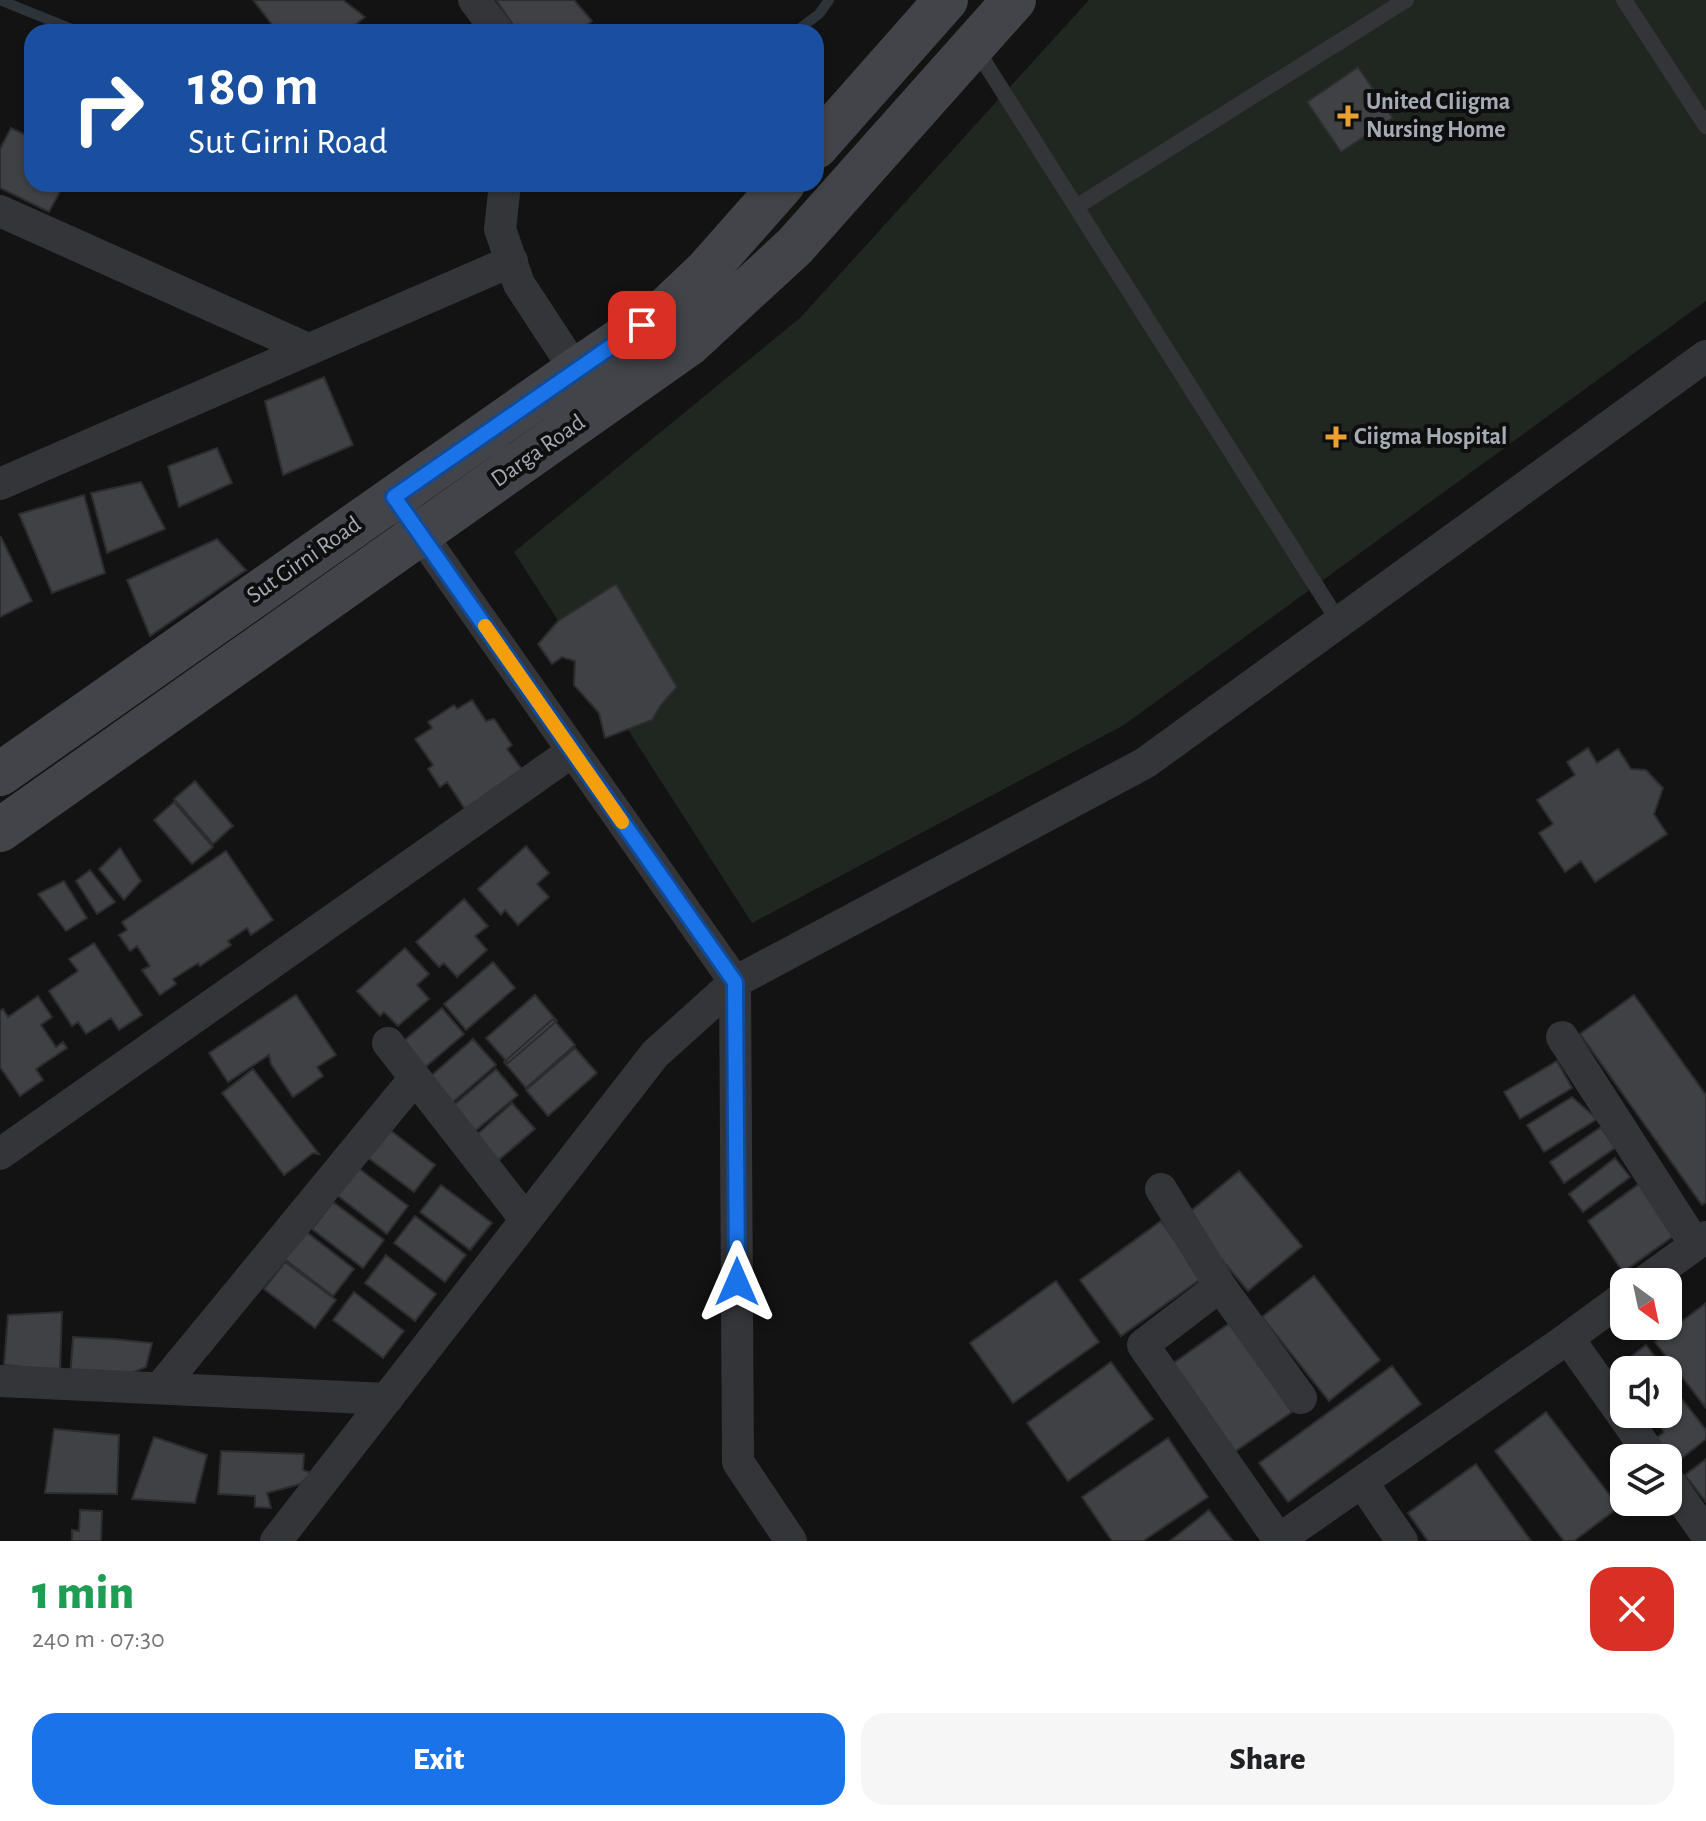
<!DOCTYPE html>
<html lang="en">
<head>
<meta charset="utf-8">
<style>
	:root { --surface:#fff; --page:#f6f6f6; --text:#202124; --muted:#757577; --accent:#1a73e8 }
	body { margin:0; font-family:"Alegreya Sans",sans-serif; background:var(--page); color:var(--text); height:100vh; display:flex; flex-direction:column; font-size:30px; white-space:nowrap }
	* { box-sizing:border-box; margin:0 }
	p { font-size:26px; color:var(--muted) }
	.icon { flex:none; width:44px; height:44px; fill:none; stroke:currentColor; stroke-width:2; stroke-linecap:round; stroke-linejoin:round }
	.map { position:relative; height:1541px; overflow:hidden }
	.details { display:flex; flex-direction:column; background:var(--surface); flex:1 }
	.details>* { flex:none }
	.hud { position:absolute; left:24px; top:24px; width:800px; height:168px; border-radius:24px; box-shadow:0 2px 6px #0004; background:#1a4fa0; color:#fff; overflow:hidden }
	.needle { width:52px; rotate:147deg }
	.controls { position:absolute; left:1610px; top:1268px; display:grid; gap:16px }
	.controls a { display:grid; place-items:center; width:72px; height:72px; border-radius:16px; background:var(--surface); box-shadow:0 2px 6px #0004; font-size:40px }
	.pin { position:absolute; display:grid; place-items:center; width:68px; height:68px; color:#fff; margin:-34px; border-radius:16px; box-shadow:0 4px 12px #0006 }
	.me { position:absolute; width:88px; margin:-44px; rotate:0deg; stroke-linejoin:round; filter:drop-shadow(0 0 6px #0008) }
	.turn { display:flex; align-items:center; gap:28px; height:168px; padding:0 32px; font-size:36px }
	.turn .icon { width:104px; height:104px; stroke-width:2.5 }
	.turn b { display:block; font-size:56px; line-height:68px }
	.round { display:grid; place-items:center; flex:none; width:84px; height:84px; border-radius:24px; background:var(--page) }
	.head { display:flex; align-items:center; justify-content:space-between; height:136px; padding:0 32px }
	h1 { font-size:48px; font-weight:800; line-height:60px; color:#1e9e55 }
	.action { display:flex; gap:16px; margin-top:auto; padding:16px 32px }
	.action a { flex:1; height:92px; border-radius:24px; background:var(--accent); color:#fff; font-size:32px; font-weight:800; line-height:92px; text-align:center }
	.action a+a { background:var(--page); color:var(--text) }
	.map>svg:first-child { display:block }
	.green { fill:#1f2720 }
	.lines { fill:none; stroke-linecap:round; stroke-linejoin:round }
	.stream { stroke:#2c343a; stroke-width:10 }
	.building { fill:#3f4144; stroke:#2d2d30; stroke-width:2 }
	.lane { stroke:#343539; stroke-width:16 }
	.street { stroke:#343539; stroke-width:32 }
	.secondary { stroke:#424449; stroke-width:44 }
	.route-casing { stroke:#114b97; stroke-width:20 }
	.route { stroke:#1a73e8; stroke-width:14 }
	.slow { stroke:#f59e0b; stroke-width:14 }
	.poi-dot { fill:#eba034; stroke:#0e0e0f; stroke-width:3 }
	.labels { text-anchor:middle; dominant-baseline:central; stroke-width:8; stroke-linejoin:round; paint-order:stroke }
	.poi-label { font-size:24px; font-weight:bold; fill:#a5abb4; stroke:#0e0e0f; text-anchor:start }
	.street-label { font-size:24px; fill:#a5abb4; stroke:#0e0e0f }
</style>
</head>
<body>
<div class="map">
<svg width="1706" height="1541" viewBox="0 0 1706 1541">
	<rect width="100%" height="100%" fill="#131314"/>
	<!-- green -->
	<path class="green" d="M1089,0H1706V301L1124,725L752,923L514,552L800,318Z"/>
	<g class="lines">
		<!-- stream -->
		<path class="stream" d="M0,0L79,32
			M795,32L819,14L829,0
			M540,184H556"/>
	</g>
	<!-- building -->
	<path class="building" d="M253,0H343L365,17L346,32H278Z
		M496,0H574L592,21L579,32H518Z
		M1358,67L1393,118L1341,152L1307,102Z
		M11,128L32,138V184H64L49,212L0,188V149Z
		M324,377L353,445L283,475L265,401Z
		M217,448L232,483L179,507L168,466Z
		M141,482L165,529L107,553L91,493Z
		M84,495L105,573L52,593L19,514Z
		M1,537L32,601L0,617V538Z
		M217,539L246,570L150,636L127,580Z
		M616,584L677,687L661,705L652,720L605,738L599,713L574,685L575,661L562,657L552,664L538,644L558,621Z
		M472,700L486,721L494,719L512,745L507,749L524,772L467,812L447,782L440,787L428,769L433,765L415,739L432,728L428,722L454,705L457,709Z
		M1588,748L1597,763L1618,749L1631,769L1646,770L1663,788L1654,814L1667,834L1595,882L1581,861L1565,872L1539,833L1553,824L1537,800L1575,775L1567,762Z
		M195,781L233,826L213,844L174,799Z
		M174,802L213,847L192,864L154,820Z
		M526,846L549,873L537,884L549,897L518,925L505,910L501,915L478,889Z
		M120,848L141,881L124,900L99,869Z
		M226,851L273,920L251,935L247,928L228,941L231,945L200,966L198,963L173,979L176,984L160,995L142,970L150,966L137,946L130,951L119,935L127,930L122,922Z
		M90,870L115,902L97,914L76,881Z
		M64,881L87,918L66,931L38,894Z
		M464,899L488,926L475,936L487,950L457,977L444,963L439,967L416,942Z
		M94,943L142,1015L119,1030L111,1018L86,1034L78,1022L72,1026L49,991L78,971L69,959Z
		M405,948L429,974L417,985L429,999L398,1026L384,1012L380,1016L357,991Z
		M493,962L515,988L466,1030L444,1004Z
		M296,995L336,1055L317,1067L323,1076L293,1097L271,1064L269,1055L228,1082L209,1053Z
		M535,995L557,1021L508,1063L486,1038Z
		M1634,995L1706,1095V1202L1702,1205L1580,1034Z
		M38,996L52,1017L41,1025L56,1047L63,1042L67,1048L36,1069L43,1080L20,1096L0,1067V1011L3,1009L8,1017Z
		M442,1008L464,1034L415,1076L393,1050Z
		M553,1019L575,1045L526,1088L504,1062Z
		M473,1039L496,1065L447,1107L424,1082Z
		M575,1048L597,1073L548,1116L526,1090Z
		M1557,1061L1572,1088L1520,1119L1504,1092Z
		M253,1069L319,1154L313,1153L284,1175L222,1093Z
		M496,1069L518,1095L468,1137L447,1111Z
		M1572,1097L1597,1119L1544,1152L1527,1125Z
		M512,1103L535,1129L486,1171L464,1146Z
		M385,1126L435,1165L414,1192L363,1154Z
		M1601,1127L1615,1148L1564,1183L1550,1162Z
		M1615,1158L1630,1177L1583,1212L1569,1194Z
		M357,1167L408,1206L387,1234L337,1195Z
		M1239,1171L1302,1246L1248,1291L1185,1216Z
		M1639,1184L1675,1235L1623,1272L1588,1221Z
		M441,1185L492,1223L470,1250L420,1212Z
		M333,1202L384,1240L363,1268L312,1229Z
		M415,1216L466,1255L445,1282L394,1243Z
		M1161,1221L1202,1278L1121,1336L1080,1280Z
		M304,1230L354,1269L333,1296L283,1258Z
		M386,1255L436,1294L415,1321L365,1283Z
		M285,1262L336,1300L315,1328L264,1289Z
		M1314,1276L1380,1360L1329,1401L1262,1317Z
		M1056,1281L1099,1342L1013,1403L970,1343Z
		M354,1292L404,1331L383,1358L333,1320Z
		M1706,1303V1408L1655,1342Z
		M62,1312L60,1371L4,1365L8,1315Z
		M1230,1323L1292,1412L1233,1453L1172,1364Z
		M73,1337L114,1339L152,1343L146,1367L117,1379H70Z
		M1646,1345L1665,1370H1624V1377L1617,1368Z
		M1111,1362L1153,1419L1068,1481L1027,1423Z
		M1392,1366L1421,1404L1288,1502L1259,1463Z
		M1678,1394L1706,1430V1439L1673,1465L1653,1441L1664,1432L1651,1415L1668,1414V1402Z
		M1546,1412L1619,1507L1574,1541H1564L1495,1451Z
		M54,1429L119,1435L117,1494L45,1493Z
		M154,1437L207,1455L195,1503L132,1499Z
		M1168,1438L1208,1497L1143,1541H1112L1082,1497Z
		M221,1451L304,1454L303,1470L312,1473L300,1484L267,1493L271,1508L255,1507V1496L218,1494Z
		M1706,1459V1502L1685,1475Z
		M1476,1464L1531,1541H1428L1408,1513Z
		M80,1510L102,1511L101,1541H72V1530L79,1531Z
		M1209,1510L1233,1541H1170Z"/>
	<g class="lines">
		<!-- lane -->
		<path class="lane" d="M1624,0L1706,126
			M976,49L1339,622
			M1076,207L1406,0"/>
		<!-- street -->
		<path class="street" d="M474,0L498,32
			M505,184L500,229L519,284L588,389
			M0,211L308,349
			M0,484L512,261
			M408,516L735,982L738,1462L791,1541
			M1562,1037L1695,1244
			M388,1043L526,1220
			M0,1154L573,751
			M1161,1189L1220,1286L1301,1398
			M1644,1282L1706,1237
			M1220,1286L1143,1345L1279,1540
			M1568,1338L1653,1458
			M0,1381L387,1399
			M160,1388L415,1078
			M1668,1480L1706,1534
			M1362,1482L1402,1541
			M276,1541L655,1054L735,982L1145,763L1706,356
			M1277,1541L1568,1338L1624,1297"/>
		<!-- secondary -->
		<path class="secondary" d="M816,147L946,0
			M0,774L576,370L666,309L706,271L783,184
			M0,830L689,344L795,246L1014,0"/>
	</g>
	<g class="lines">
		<!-- route casing -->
		<g class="route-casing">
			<path id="route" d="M642,325L394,497L735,982L737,1282"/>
		</g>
		<!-- route -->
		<use href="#route" class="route"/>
		<!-- slow -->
		<path class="slow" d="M485,626L622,822"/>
	</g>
	<!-- markers -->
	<g class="poi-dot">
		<path d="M1344 104h8v8h8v8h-8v8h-8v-8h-8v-8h8z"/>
		<path d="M1332 425h8v8h8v8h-8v8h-8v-8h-8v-8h8z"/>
	</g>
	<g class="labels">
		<!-- poi labels -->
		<g class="poi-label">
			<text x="1366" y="102">United CIiigma<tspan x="1366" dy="28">Nursing Home</tspan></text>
			<text x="1354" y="437">Ciigma Hospital</text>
		</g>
		<!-- street labels -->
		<g class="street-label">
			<text transform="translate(538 451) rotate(-35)">Darga Road</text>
			<text transform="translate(304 560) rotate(-35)">Sut Girni Road</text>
		</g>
	</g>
</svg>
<div class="controls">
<a><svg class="needle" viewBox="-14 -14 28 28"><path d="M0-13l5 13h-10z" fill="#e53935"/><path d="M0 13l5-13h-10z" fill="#757577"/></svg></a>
<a><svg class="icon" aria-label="sound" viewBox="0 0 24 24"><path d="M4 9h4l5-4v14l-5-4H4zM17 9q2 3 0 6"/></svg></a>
<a><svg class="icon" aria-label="layers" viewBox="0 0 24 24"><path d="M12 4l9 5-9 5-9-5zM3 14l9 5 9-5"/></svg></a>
</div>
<div class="pin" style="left:642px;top:325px;background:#d93025"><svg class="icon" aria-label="arrive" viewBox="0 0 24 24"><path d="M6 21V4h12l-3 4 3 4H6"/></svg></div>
<svg class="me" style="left:737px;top:1282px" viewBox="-20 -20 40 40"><path d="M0-17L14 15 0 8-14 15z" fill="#1a73e8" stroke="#fff" stroke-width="4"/></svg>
<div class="hud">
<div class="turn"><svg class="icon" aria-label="right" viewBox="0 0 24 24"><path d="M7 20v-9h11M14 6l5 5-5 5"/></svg><div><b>180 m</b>Sut Girni Road</div></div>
</div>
</div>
<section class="details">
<div class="head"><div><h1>1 min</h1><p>240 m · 07:30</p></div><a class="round" style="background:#d93025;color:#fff"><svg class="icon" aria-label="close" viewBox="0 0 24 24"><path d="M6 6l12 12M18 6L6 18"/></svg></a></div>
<div class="action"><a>Exit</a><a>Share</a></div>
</section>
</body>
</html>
